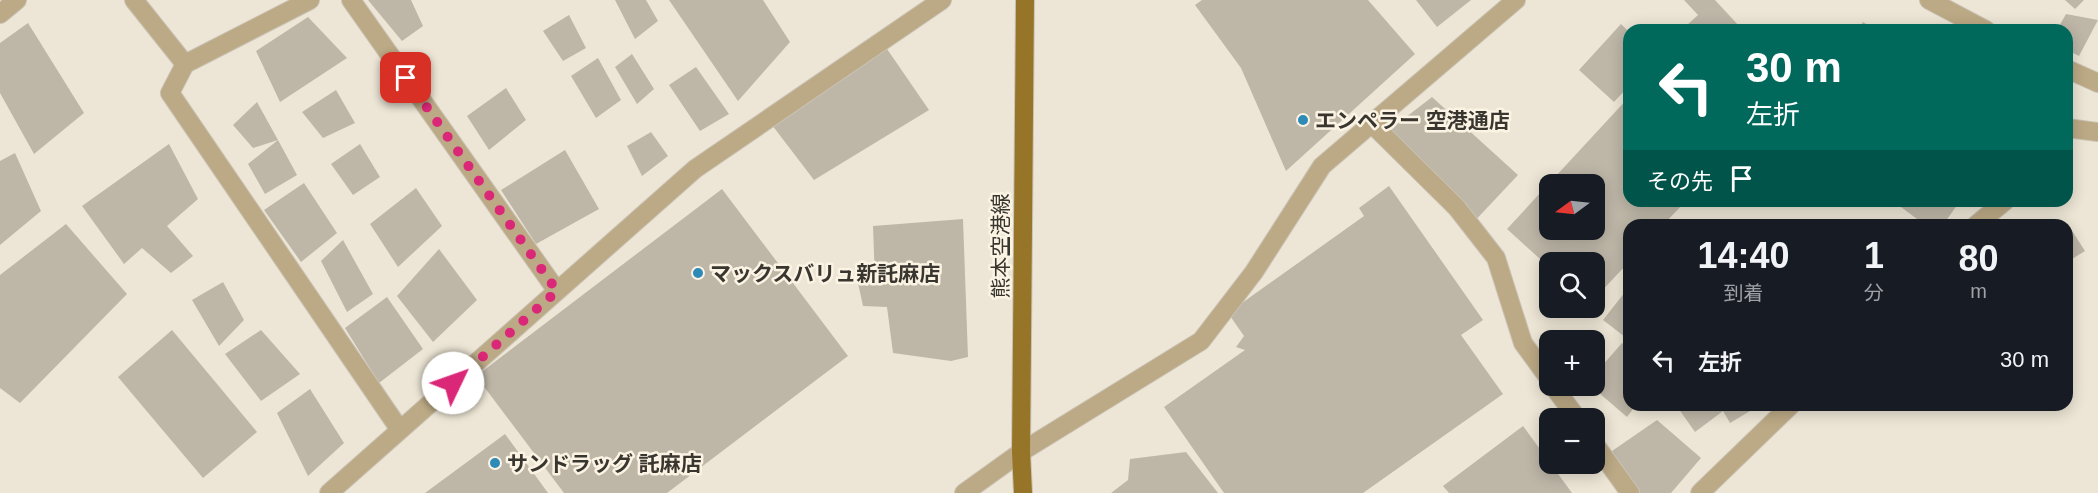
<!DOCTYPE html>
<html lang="ja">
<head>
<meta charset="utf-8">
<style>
	:root { --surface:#171b24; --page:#242831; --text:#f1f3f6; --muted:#9ea1a6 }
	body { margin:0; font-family:Arial,"Noto Sans JP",sans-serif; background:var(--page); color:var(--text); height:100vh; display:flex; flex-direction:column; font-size:22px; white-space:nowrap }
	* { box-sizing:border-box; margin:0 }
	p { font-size:20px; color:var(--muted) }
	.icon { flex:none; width:33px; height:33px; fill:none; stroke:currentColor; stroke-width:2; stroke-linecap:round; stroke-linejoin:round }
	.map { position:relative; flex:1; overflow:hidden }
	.drawer { position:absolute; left:1623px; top:219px; width:450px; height:192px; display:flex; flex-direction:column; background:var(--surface); border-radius:18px; box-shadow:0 3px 15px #0003 }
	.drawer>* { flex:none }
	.hud { position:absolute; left:1623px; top:24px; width:450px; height:183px; border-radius:18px; box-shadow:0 3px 15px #0003; background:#00695c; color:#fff; overflow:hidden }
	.needle { width:39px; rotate:255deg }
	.buttons { position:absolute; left:1539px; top:174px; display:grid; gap:12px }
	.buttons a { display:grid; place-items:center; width:66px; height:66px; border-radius:12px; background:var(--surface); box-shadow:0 3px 15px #0003; font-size:30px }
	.pin { position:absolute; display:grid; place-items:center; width:51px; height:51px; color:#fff; margin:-26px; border-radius:12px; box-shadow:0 3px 9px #0006 }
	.me { position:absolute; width:66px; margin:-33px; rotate:48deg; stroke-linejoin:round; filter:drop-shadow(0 0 4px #0008) }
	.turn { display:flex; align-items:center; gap:21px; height:126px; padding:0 24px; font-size:27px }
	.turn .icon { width:78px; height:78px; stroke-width:2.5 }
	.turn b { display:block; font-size:42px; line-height:51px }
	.then { display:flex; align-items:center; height:57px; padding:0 24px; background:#0003; gap:12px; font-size:22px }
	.eta { display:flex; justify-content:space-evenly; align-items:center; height:102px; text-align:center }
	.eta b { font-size:36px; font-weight:800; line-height:42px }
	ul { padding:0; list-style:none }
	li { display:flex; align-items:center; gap:18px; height:78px; padding:0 24px }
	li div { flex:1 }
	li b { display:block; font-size:22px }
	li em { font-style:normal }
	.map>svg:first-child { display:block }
	.building { fill:#beb7a8; fill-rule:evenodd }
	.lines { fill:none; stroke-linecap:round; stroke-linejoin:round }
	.minor-casing { stroke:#c9c3b5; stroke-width:20 }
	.major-casing { stroke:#c9c3b5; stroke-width:20 }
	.minor { stroke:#bca985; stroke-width:18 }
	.major { stroke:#977528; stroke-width:18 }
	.route { stroke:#db2777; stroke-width:10; stroke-dasharray:0 18 }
	.poi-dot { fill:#2e8ab7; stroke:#fbf3e3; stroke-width:2 }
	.labels { text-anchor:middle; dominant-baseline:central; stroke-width:5; stroke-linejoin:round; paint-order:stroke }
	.poi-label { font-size:21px; font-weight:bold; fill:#393630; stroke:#fbf3e3; text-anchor:start }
	.street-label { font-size:21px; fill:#393630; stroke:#fbf3e3 }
</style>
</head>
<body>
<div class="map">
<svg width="2098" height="493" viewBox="0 0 2098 493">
	<rect width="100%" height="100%" fill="#ede6d6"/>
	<!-- building -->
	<path class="building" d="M368,0H411L423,26L402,41Z
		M615,0H646L658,21L635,39Z
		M669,0H763L790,42L738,101Z
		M1202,0H1368L1415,54L1286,171L1241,68L1195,5Z
		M1416,0H1471L1437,27Z
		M1684,0H1715L1740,27L1737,30H1690L1686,26L1698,15Z
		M2065,0H2084L2075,9Z
		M2066,14L2098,20L2079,56L2067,50V30H2057Z
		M569,15L586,48L563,61L543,31Z
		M308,17L347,58L280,102L256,51Z
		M1863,22L1876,30H1858Z
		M28,23L84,113L34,154L0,93V43Z
		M1621,24L1629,32V86L1614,102L1579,70Z
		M885,46L929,110L814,180L772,125Z
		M632,54L654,89L637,104L615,67Z
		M598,58L621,100L596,118L571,76Z
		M696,67L729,114L700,131L669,85Z
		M506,88L526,120L489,150L467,116Z
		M336,90L355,123L323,138L302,112Z
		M1432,97L1518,175L1470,226L1383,135Z
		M1629,97V201H1686L1663,225H1629V262L1594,299V262H1550V268L1507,229ZM1550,184H1594V230H1550Z
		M257,102L278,140L253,148L233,125Z
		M651,132L668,156L642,176L627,146Z
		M278,140L297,175L265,194L248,164Z
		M169,144L198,199L167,226L193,256L171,273L142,248L124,264L82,206Z
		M360,144L380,177L353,195L331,164Z
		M565,150L599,209L536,244L501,190Z
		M15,153L41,211L0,245V161Z
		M304,183L337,233L301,262L264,210Z
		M1389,186L1483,320L1461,335L1503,394L1363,493H1224L1164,407L1245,350L1236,347L1244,336L1228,313L1364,216L1359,208Z
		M416,188L442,226L398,267L370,224Z
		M722,189L848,356L667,493H564L476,376Z
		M1893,201H1960L1943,225H1925Z
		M963,219L968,357L951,361L893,353L887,307L863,306L858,283L875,281L873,226Z
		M2067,223L2085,251L2067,262Z
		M66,224L127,294L20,403L0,388V275Z
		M343,240L373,294L347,312L321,261Z
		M439,249L477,300L433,342L397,296Z
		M223,282L244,320L219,346L192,300Z
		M1629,287V340L1603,320Z
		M387,297L423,349L379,383L345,328Z
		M172,330L257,432L203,478L118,377Z
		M261,330L300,374L261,401L225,354Z
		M1622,343L1629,349V405H1636L1627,417L1591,386H1594V375Z
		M310,389L344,443L308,476L277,413Z
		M1676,405H1760L1730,423L1723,411L1695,432Z
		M1657,420L1701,458L1671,493H1640L1612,451Z
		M1523,426L1572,493H1449L1443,486Z
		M505,434L548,493H425Z
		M1186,452L1218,493H1111L1128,480L1130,459Z"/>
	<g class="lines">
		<!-- minor casing -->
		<g class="minor-casing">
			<path id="minor" d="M134,0L185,64L170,93L400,430
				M351,0L557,291
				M1929,0L1986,30
				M0,14L17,0
				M185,64L310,0
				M2067,69L2098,83
				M1372,124L1457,208L1496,258L1523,343L1550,380
				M2067,128L2098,132
				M1976,225L2005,201
				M1553,386L1577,418
				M1594,443L1630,493
				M329,493L695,169L942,0
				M964,493L1021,452L1201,341L1254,272L1322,166L1516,0
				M1700,493L1791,405"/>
		</g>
		<!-- major casing -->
		<g class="major-casing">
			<path id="major" d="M1023,493L1021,452L1025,0"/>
		</g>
		<!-- minor -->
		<use href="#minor" class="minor"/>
		<!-- major -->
		<use href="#major" class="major"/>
	</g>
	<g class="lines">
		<!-- route -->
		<path class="route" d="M406,78L557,291L453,383"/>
	</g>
	<!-- markers -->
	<g class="poi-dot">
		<circle cx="1303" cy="120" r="6"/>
		<circle cx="698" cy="273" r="6"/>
		<circle cx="495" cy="463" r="6"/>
	</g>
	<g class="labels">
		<!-- poi labels -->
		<g class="poi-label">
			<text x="1315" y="120">エンペラー 空港通店</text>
			<text x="710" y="273">マックスバリュ新託麻店</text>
			<text x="507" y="463">サンドラッグ 託麻店</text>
		</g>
		<!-- street labels -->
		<g class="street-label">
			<text transform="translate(1000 246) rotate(-90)">熊本空港線</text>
		</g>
	</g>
</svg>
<div class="buttons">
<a><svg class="needle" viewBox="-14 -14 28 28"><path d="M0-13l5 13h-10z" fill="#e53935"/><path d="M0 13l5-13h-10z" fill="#9ea1a6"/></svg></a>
<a><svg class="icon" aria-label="search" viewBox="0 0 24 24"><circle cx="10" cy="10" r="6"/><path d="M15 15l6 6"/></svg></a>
<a>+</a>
<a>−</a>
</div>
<div class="pin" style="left:406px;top:78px;background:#d93025"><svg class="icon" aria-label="arrive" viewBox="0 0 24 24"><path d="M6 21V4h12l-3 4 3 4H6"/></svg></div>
<svg class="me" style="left:453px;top:383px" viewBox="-20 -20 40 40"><circle r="19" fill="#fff"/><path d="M0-13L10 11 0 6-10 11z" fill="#db2777"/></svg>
<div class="hud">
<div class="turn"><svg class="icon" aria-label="left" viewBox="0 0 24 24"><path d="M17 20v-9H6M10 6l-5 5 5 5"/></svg><div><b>30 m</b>左折</div></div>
<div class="then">その先<svg class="icon" aria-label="arrive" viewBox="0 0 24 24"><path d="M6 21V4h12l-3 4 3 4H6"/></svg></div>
</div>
<section class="drawer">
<div class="eta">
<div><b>14:40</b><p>到着</p></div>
<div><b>1</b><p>分</p></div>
<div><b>80</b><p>m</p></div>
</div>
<ul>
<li><svg class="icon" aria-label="left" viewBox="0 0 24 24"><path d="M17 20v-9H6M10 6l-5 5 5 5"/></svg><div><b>左折</b></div><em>30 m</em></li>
</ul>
</section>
</div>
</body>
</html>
